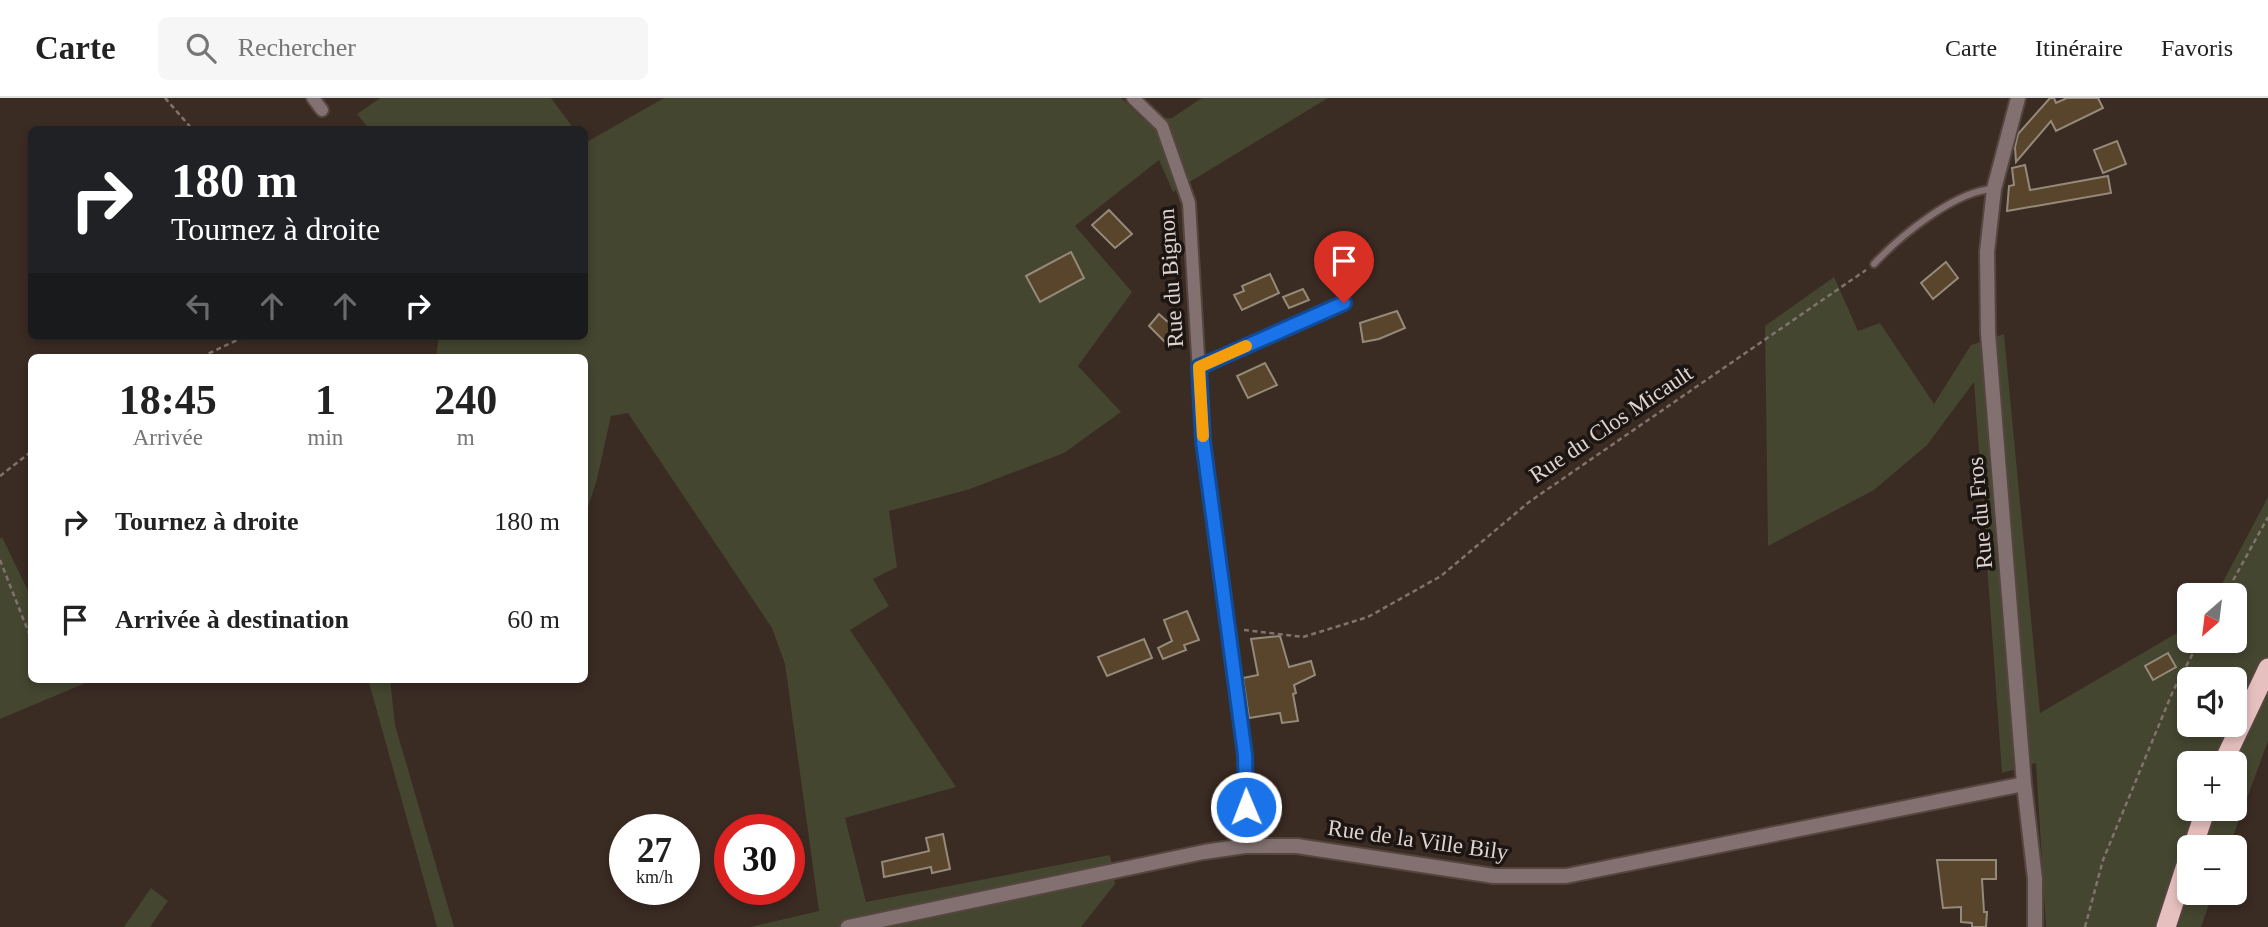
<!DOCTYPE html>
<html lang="fr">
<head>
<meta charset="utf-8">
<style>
	:root { --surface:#fff; --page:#f6f6f6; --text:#222; --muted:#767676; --line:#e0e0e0 }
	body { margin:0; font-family:Georgia,serif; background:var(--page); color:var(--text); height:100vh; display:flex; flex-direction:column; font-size:26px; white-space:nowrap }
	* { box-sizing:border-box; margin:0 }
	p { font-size:23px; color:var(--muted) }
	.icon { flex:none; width:38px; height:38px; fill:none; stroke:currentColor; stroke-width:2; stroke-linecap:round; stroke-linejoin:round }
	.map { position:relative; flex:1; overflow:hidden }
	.sheet { position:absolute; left:28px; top:256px; width:560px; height:329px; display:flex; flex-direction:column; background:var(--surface); border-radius:10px; box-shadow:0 4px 10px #0003 }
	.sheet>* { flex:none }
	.guide { position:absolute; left:28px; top:28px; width:560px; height:214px; border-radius:10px; box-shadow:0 4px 10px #0003; background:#202124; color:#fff; overflow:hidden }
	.needle { width:46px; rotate:208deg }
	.buttons { position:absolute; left:2177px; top:485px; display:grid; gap:14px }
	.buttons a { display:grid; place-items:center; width:70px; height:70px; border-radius:10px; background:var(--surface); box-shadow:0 4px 10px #0003; font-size:35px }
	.speed { position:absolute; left:609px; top:716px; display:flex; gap:14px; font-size:35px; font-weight:700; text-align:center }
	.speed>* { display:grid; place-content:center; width:91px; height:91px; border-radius:50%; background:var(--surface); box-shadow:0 4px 10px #0003; line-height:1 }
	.speed small { font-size:18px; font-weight:400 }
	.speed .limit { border:10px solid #d22; background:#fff; color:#111 }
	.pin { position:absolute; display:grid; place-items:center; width:60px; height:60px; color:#fff; margin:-72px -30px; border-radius:50% 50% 50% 0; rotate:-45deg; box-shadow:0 0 7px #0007 }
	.pin .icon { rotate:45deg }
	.me { position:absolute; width:77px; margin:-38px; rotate:359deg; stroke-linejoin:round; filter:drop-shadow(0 0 5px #0008) }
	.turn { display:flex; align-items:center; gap:24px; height:147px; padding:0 28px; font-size:32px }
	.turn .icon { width:91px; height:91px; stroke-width:2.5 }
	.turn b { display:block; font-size:49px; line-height:60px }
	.lanes { display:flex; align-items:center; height:66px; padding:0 28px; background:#0003; justify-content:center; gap:35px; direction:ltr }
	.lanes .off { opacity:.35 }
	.eta { display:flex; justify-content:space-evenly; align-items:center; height:119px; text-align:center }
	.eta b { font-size:42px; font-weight:800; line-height:49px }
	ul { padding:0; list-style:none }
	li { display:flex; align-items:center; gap:21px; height:98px; padding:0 28px }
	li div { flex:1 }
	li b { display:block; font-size:26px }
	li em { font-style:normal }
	header { display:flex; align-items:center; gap:42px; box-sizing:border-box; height:98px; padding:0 35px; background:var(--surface); border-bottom:2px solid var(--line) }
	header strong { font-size:33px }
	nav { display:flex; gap:38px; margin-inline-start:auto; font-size:24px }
	.search { width:490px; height:63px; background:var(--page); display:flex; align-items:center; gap:18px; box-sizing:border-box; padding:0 24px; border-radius:10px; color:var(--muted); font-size:26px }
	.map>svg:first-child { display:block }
	.green { fill:#444630; fill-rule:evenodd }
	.building { fill:#58452b; stroke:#958a7a; stroke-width:2 }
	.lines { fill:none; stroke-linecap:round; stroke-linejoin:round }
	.service-casing { stroke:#54463f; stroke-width:10 }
	.minor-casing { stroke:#54463f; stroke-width:16 }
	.tertiary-casing { stroke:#54463f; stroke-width:18 }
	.trunk-casing { stroke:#54463f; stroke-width:23 }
	.path { stroke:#80736d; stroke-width:2.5; stroke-dasharray:5 3.5; stroke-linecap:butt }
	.service { stroke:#827170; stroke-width:6 }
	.minor { stroke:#827170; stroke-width:12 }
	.tertiary { stroke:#827170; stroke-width:14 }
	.trunk { stroke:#e6c0be; stroke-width:19 }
	.route-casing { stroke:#114b97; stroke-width:18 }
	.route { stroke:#1a73e8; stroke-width:12 }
	.slow { stroke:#f59e0b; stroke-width:12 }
	.labels { text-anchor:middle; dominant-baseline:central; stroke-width:7; stroke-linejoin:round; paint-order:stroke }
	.street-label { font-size:23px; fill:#ded4cf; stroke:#1c1512 }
</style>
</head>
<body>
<header>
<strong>Carte</strong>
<div class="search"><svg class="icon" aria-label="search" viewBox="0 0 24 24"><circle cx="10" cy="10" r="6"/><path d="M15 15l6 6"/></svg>Rechercher</div>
<nav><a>Carte</a><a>Itinéraire</a><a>Favoris</a></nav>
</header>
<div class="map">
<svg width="2268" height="829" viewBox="0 0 2268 829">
	<rect width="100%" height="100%" fill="#3a2b23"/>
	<!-- green -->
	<path class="green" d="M380,0H551L574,31H369L357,16Z
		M664,0H1121L1143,21L1172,20L1202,0H1328L1173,94L1159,62L1075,128L1132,194L1078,268L1121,314L1064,355L970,391L889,413L897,469L873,481L889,508L850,532L956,689L845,720L866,804L1110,757L1115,786L1081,829H750L819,813L785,566L772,530L628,315L611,318L597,381L585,419L584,259H436L439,238H584L585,45Z
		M1834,179L1858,233L1880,225L1934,306L1971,247L2004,236L2040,615L2189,528V542H2235V497H2216L2268,399V643L2229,749H2189V794L2213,795L2201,829H2046L2036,665L2002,675L1974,284L1927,347L1874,392L1768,448L1765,228ZM2189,581H2235V626H2189ZM2189,665H2235V710H2189Z
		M2,439L31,499L32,581H95L0,621V441Z
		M368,581H390L395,627L454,829H437Z
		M151,790L168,803L150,829H124Z"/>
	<!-- building -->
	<path class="building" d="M2050,0H2054L2056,5L2067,0H2098L2103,10L2056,33L2051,23L2016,64L2015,49L2018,36Z
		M2117,43L2126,66L2103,75L2094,52Z
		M2025,67L2030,92L2108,78L2111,95L2007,113L2009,88L2014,87L2012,70Z
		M1109,112L1132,136L1115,150L1092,127Z
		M1071,154L1084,180L1040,204L1026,178Z
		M1946,164L1958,180L1933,201L1921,185Z
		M1270,176L1279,195L1242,212L1234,197L1244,193L1242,188Z
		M1303,191L1309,202L1289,210L1283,199Z
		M1397,213L1405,230L1379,241L1363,244L1360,225Z
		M1159,216L1182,237L1170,249L1149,228Z
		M1265,265L1277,287L1248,300L1237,278Z
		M1187,513L1199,542L1184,547L1186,552L1163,561L1158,550L1172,543L1164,522Z
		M1280,538L1289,569L1311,563L1315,577L1294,587L1296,595L1293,596L1298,623L1282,625L1280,615L1249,620L1243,580L1258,577L1251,541Z
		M1144,541L1152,560L1107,578L1098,559Z
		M2168,555L2176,569L2153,582L2145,568Z
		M943,736L950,771L932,775L931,769L884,779L882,764L929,753L926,740Z
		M1937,762H1996V781H1982L1984,814H1987L1986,829H1972V825L1961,824V809L1943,810Z"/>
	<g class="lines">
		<!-- service casing -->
		<g class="service-casing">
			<path id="service" d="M1874,166C1900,138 1956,92 1994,91"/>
		</g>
		<!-- minor casing -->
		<g class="minor-casing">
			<path id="minor" d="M313,0L322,12
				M1133,0L1162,28L1189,105L1203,343L1245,657V748
				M1199,269L1344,205"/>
		</g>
		<!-- tertiary casing -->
		<g class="tertiary-casing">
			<path id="tertiary" d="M2018,0L1994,91L1987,154L1988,235L2024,686L2035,781V829
				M848,829L1204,754L1245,748H1297L1494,778H1566L2024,686"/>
		</g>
		<!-- trunk casing -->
		<g class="trunk-casing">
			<path id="trunk" d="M2223,665L2268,570
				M2193,749L2206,710
				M2166,829L2189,758"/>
		</g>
		<!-- path -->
		<path class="path" d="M165,0L193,32
			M201,259L246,238
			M0,378L32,353
			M0,462L32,543
			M2225,497L2268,419
			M1244,532L1303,539L1368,519L1441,478L1529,404L1866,172
			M2085,829L2103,762L2173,593L2200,542"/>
		<!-- service -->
		<use href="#service" class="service"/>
		<!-- minor -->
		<use href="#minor" class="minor"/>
		<!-- tertiary -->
		<use href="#tertiary" class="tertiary"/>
		<!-- trunk -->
		<use href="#trunk" class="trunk"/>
	</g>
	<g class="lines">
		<!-- route casing -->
		<g class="route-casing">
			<path id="route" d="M1246,709L1245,657L1203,343L1199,269L1344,205"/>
		</g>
		<!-- route -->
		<use href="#route" class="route"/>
		<!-- slow -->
		<path class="slow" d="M1203,338L1199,269L1246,248"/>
	</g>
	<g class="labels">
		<!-- street labels -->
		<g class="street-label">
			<text transform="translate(1171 180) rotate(-94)">Rue du Bignon</text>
			<text transform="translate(1611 326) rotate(-34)">Rue du Clos Micault</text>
			<text transform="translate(1980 415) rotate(-95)">Rue du Fros</text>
			<text transform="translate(1418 742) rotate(8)">Rue de la Ville Bily</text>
		</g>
	</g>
</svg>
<div class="buttons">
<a><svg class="needle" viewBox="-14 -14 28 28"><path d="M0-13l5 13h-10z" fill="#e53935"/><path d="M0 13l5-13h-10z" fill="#767676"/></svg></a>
<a><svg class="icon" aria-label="sound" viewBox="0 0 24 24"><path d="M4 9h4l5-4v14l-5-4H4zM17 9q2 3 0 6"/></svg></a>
<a>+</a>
<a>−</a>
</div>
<div class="speed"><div>27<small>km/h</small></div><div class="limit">30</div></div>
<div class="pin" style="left:1344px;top:205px;background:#d93025"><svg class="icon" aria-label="arrive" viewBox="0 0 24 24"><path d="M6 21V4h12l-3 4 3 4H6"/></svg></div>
<svg class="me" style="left:1246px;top:709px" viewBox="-20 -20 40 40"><circle r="17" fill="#1a73e8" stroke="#fff" stroke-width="3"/><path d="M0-11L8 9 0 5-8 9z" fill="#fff"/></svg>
<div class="guide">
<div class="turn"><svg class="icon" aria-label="right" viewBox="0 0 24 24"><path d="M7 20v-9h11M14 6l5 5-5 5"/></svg><div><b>180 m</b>Tournez à droite</div></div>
<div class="lanes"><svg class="icon off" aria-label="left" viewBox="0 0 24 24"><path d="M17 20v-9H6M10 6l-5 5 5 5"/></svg><svg class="icon off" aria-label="ahead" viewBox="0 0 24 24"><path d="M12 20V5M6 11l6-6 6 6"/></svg><svg class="icon off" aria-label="ahead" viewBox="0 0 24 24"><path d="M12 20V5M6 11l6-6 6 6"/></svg><svg class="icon" aria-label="right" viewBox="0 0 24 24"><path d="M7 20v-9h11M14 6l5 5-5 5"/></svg></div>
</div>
<section class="sheet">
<div class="eta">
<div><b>18:45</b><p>Arrivée</p></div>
<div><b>1</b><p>min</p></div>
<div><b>240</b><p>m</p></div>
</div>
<ul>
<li><svg class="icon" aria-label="right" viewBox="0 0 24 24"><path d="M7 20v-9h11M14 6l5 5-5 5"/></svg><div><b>Tournez à droite</b></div><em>180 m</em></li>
<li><svg class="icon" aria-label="arrive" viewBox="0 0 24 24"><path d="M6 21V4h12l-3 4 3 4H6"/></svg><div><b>Arrivée à destination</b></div><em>60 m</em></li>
</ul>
</section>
</div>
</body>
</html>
